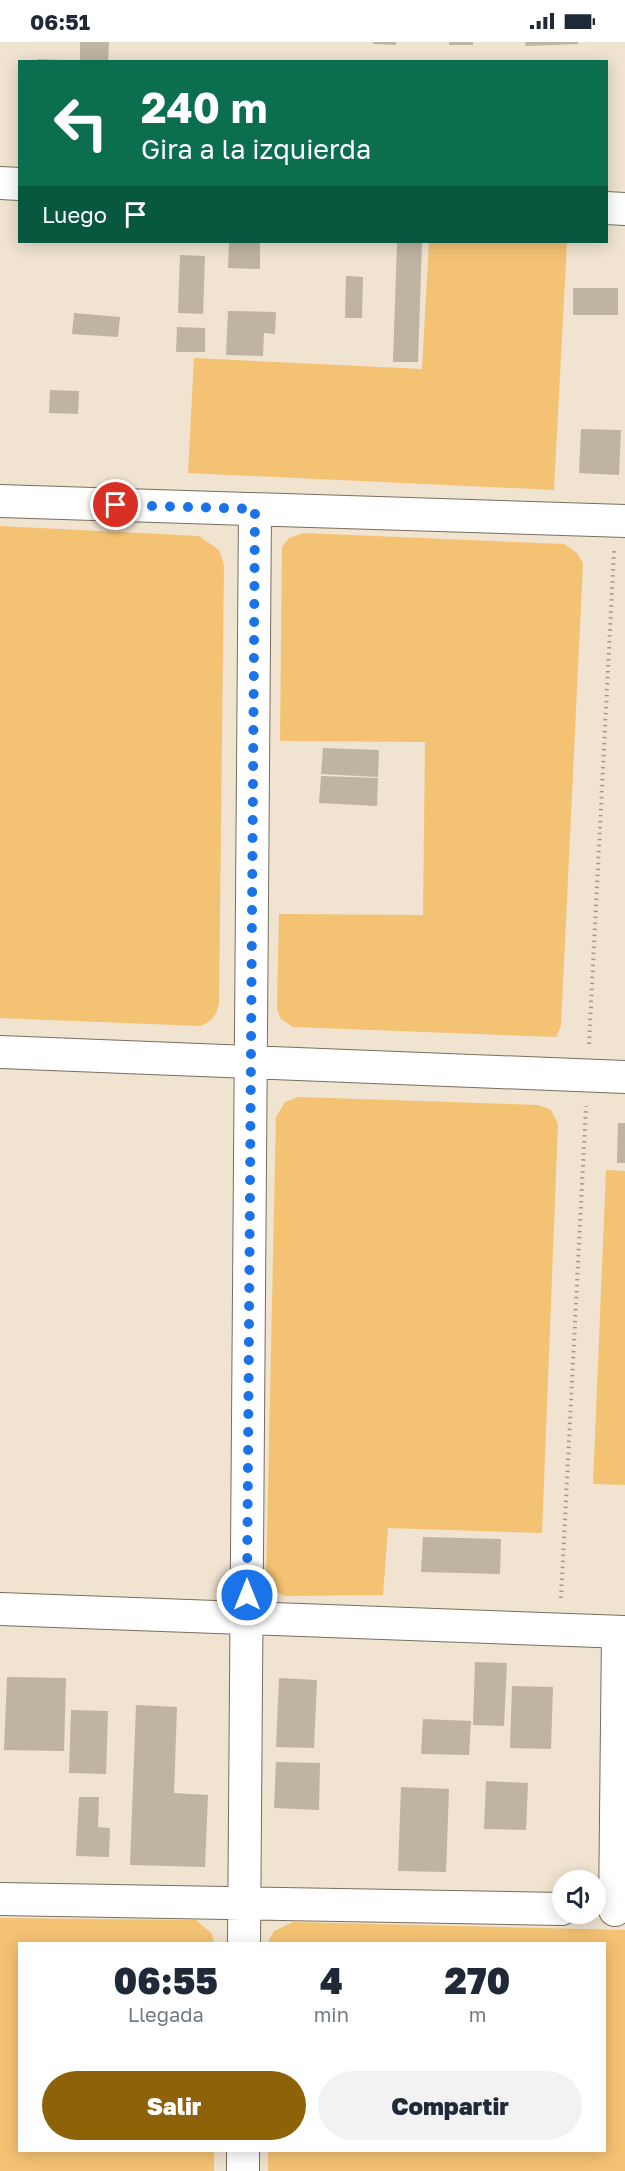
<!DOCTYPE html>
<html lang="es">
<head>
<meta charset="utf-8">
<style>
	:root { --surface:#fff; --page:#f2f2f3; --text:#1f2937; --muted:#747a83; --accent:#8e6208 }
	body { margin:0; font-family:"Golos Text",sans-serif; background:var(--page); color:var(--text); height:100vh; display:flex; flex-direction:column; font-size:22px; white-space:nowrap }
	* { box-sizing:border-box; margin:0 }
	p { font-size:20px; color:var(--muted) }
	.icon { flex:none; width:33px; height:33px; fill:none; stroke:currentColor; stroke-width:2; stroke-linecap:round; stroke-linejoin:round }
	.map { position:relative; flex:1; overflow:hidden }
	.details { position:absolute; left:18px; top:1900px; width:588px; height:210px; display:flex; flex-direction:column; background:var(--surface); border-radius:0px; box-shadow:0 3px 15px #0003 }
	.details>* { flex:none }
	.guide { position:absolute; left:18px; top:18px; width:590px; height:183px; border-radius:0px; box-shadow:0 3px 15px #0003; background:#0b6e4f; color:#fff; overflow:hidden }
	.tools { position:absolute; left:552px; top:1828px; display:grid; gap:12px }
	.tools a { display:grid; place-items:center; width:54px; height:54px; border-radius:50%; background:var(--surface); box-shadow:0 3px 15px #0003; font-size:30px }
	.pin { position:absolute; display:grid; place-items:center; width:51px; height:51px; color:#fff; margin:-26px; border:3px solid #fff; border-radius:50%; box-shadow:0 2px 6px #0007 }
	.me { position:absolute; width:66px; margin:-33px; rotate:0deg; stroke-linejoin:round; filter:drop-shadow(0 0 4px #0008) }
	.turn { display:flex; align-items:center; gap:21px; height:126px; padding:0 24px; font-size:27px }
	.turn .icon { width:78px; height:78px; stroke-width:2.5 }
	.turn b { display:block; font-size:42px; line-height:51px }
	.then { display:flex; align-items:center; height:57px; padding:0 24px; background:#0003; gap:12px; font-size:22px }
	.eta { display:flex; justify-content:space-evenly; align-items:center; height:102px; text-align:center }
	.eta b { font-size:36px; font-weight:800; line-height:42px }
	.primary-button { display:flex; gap:12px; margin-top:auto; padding:12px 24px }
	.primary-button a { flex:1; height:69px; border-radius:36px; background:var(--accent); color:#fff; font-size:24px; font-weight:800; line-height:69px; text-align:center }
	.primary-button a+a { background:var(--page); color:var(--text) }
	.status { display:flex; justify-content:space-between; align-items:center; height:42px; padding:0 30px; background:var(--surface); direction:ltr }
	.status svg { height:16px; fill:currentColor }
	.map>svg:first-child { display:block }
	.green { fill:#f4c273 }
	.building { fill:#bfb3a1 }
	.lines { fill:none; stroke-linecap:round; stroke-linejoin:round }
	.minor-casing { stroke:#796e5d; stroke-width:34 }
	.path { stroke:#a39a8b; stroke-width:4; stroke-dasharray:1.5 4.5; stroke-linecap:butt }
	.minor { stroke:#fff; stroke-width:32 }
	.route { stroke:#1a73e8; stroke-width:10; stroke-dasharray:0 18 }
</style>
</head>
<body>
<div class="status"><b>06:51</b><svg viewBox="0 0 49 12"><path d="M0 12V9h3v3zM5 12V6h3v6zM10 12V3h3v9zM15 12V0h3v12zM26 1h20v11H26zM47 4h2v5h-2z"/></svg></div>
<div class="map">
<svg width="625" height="2129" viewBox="0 0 625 2129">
	<rect width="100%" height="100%" fill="#f0e3d0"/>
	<!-- green -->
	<path class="green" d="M429,200H567L554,448L188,431L194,316L422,327Z
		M0,484L199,494L219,508L224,523L219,961C216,974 213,979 200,984L0,976Z
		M304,491L564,502L577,511L583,521L561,984L556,995L293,985L281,977L277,967L279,872L423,873L425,700L280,699L282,505L289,496Z
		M298,1055L539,1063L551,1068L558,1082L542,1491L388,1486L383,1553L284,1554L272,1547L266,1538L276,1075L285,1060Z
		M606,1128L625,1129V1443L593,1442Z
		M0,1876L196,1878L212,1892L214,1902H20V2109H214V2129H0Z
		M293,1880L625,1888V2129H268V2109H604V1902H267L274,1889Z"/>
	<!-- building -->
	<path class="building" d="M80,0H109L108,20H80Z
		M373,0H396V3L373,2Z
		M449,0H473V3H449Z
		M525,0H578V2L526,4Z
		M38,17L61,18V20H37Z
		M229,200H260V227L228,226Z
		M397,201H422L418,320H393Z
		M180,213L205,214L203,272L178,271Z
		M346,234L363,235L362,276H345Z
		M573,246H618V273H573Z
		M228,269L276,270L275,292L264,291L263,314L226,313Z
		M74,271L120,275L118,295L72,292Z
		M177,285L205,286V310H176Z
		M50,348L79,349L78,372L49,371Z
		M581,387L621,388L619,433L579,431Z
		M323,706L379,708L378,735L321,732Z
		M321,734L378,736L377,764L319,761Z
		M618,1081H625V1121H617Z
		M423,1495L501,1497L500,1532L421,1530Z
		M475,1620L507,1621L504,1684L473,1683Z
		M7,1635L66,1636L64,1709L4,1708Z
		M279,1636L317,1638L314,1706L276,1705Z
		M512,1644L553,1645L551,1707L510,1706Z
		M136,1663L177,1665L174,1751L208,1753L205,1825L130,1823Z
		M71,1668L108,1669L106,1732L69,1731Z
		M423,1677L471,1679L469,1713L421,1712Z
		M276,1720L320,1721L319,1768L274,1766Z
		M486,1739L528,1741L526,1788L484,1787Z
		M401,1745L449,1747L446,1830L398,1829Z
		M79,1755H99L98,1785L110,1786L109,1815L76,1814Z"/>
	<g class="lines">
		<!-- minor casing -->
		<g class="minor-casing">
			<path id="minor" d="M0,141L20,142
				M606,166L625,167
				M0,459L625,479
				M0,1010L625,1035
				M0,1567L625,1590
				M0,1857L562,1867
				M615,1868L618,1590
				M244,1902L255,467
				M243,2129V2109"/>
		</g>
		<!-- path -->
		<path class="path" d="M589,1002L614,509
			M561,1556L586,1064"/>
		<!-- minor -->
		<use href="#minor" class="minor"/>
	</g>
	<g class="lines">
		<!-- route -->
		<path class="route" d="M116,463L255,467L247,1553"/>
	</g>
</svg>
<div class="tools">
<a><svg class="icon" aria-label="sound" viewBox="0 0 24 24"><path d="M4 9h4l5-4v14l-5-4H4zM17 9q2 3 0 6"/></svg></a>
</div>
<div class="pin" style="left:116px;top:463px;background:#d93025"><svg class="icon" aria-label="arrive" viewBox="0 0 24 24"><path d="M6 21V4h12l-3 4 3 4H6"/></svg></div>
<svg class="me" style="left:247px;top:1553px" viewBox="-20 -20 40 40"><circle r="17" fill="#1a73e8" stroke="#fff" stroke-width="3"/><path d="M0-11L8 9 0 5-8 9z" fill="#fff"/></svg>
<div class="guide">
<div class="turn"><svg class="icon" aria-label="left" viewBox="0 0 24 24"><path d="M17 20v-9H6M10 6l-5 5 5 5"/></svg><div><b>240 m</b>Gira a la izquierda</div></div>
<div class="then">Luego<svg class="icon" aria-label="arrive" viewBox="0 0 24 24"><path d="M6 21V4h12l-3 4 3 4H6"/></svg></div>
</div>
<section class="details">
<div class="eta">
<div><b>06:55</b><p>Llegada</p></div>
<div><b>4</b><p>min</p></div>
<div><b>270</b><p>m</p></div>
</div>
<div class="primary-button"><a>Salir</a><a>Compartir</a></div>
</section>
</div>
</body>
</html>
